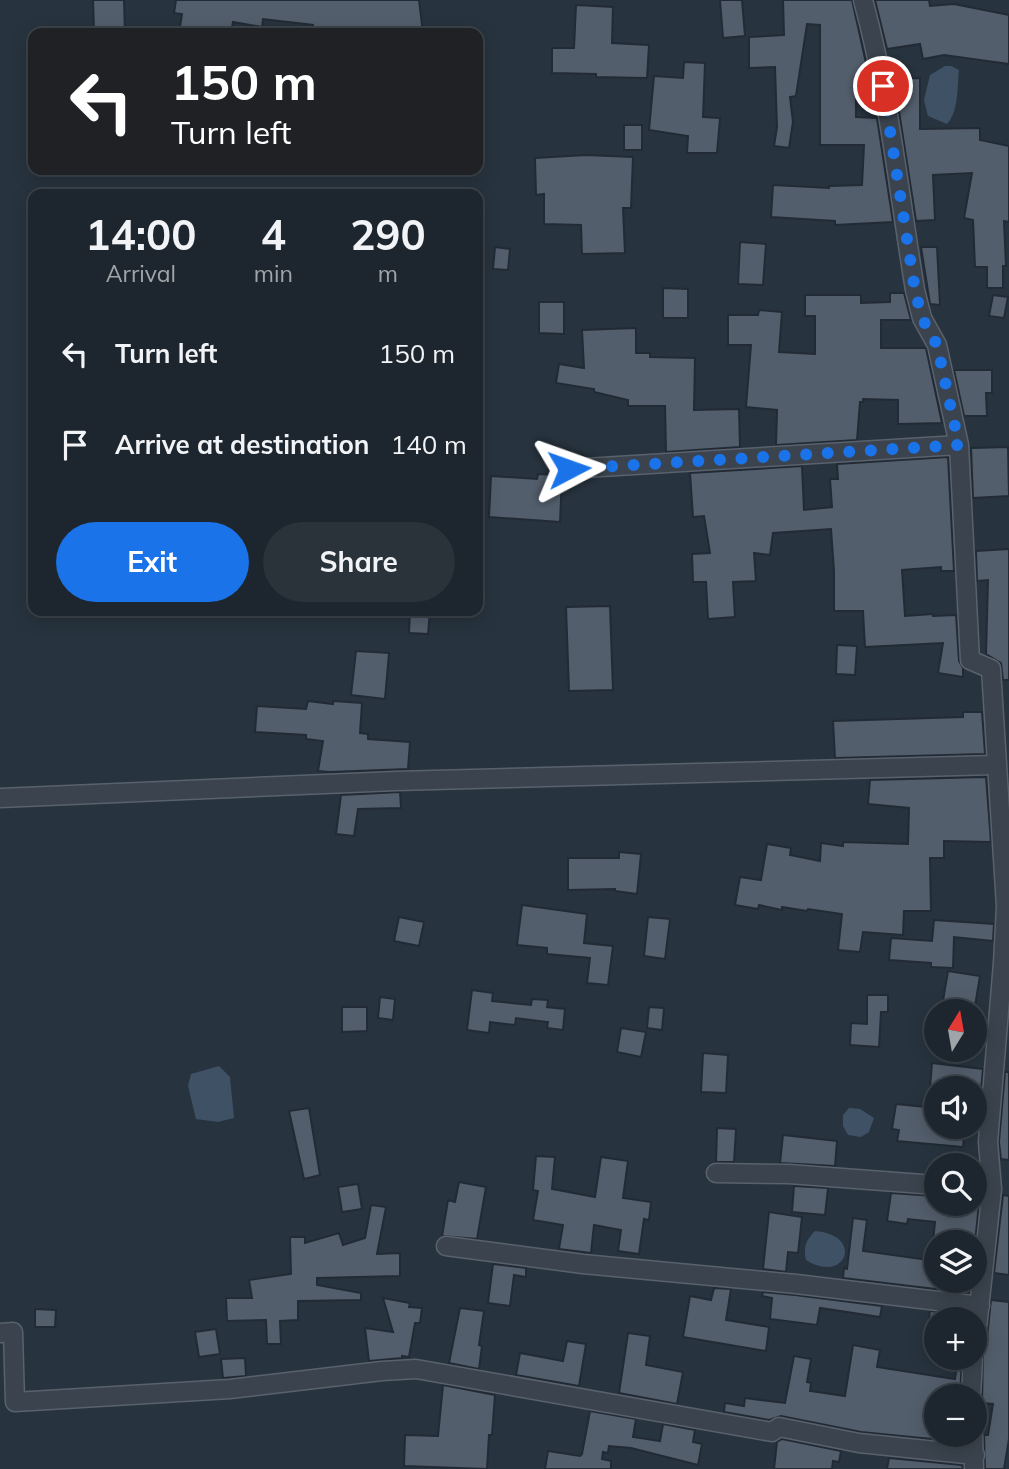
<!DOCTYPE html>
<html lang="en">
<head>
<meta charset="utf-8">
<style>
	:root { --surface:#1d262e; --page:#2a323a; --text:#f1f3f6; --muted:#a0a5aa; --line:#3b434a; --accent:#1a73e8 }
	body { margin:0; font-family:Mulish,sans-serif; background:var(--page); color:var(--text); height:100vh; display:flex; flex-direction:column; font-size:26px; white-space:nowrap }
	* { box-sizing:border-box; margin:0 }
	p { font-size:23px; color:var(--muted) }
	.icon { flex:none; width:38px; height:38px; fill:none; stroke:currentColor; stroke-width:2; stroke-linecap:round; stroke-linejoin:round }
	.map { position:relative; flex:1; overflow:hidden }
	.panel { position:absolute; left:28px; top:189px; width:455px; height:427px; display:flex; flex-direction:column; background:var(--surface); border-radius:14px; box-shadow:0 4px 18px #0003,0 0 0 2px var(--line) }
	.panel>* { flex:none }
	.top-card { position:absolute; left:28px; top:28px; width:455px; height:147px; border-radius:14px; box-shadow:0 4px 18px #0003,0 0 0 2px var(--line); background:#202124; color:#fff; overflow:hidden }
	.needle { width:46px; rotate:11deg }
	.fabs { position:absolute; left:924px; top:999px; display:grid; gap:14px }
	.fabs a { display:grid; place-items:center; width:63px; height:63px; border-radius:50%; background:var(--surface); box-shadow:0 4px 18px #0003,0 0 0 2px var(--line); font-size:35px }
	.pin { position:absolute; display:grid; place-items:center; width:60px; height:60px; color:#fff; margin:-30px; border:4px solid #fff; border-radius:50%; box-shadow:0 2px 7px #0007 }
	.me { position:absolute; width:77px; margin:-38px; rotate:86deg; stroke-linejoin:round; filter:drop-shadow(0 0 5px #0008) }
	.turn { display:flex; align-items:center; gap:24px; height:147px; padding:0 28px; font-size:32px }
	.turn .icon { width:91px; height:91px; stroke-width:2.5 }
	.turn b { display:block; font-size:49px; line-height:60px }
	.eta { display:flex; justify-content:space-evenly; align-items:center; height:119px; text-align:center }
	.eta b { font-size:42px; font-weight:700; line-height:49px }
	.button { display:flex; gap:14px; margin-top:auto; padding:14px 28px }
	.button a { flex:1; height:80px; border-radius:42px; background:var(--accent); color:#fff; font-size:28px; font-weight:700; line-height:80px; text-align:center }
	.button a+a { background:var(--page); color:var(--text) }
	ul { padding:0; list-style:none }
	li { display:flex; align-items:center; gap:21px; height:91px; padding:0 28px }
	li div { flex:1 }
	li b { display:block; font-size:26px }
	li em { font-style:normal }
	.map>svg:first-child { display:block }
	.water { fill:#3f5165 }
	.building { fill:#535e6c; stroke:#222b35; stroke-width:2 }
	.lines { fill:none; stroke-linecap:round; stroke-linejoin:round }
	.minor-casing { stroke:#59626c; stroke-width:21 }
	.minor { stroke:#3b444e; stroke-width:18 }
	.route { stroke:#1a73e8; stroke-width:12; stroke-dasharray:0 21.6 }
</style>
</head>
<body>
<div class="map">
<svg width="1009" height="1469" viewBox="0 0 1009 1469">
	<rect width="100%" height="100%" fill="#27333e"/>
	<!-- water -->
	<path class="water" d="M945,66H951L959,70C957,87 959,111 947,124L928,116L924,100L930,75Z
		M219,1066L230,1077L234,1118L218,1122L196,1119L188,1086L191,1074Z
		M849,1108L860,1109L874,1118L869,1132L861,1137L848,1135L843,1126V1115Z
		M815,1231C865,1235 846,1285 806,1260C803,1247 806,1240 815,1231Z"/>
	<!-- building -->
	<path class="building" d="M93,0H124L125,33H94Z
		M176,0H419L423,33H313V25L263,19L262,27L233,22L231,33H179L182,14L174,13Z
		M720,0H742L745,36L723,38Z
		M783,0H852L872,90L856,91V117L877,118L893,222L835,225V221L771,217L773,185L829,188V186L862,185L864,145H820V25L807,24L796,96L790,97L793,122L789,148L774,146L777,127L775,67L749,68V37L784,35Z
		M875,0H929L930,6L954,4L1009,15V64L944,55L923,59L920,44L887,49Z
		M576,5L613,7L612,43L649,45L647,78L596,77V74L552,73V48H574Z
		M684,62L705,63L703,117L720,118L717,153H687L688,136L649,130L654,76L683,78Z
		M920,78V129L980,128V140L1009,146V222L1004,221L1006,266H1003V288H987V267H975L973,220L964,218L972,173L933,175L935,220L916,221L894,79Z
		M624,125H642V150H624Z
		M586,155L633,157L631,208H623L625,253L582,254L581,225L544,224V194L536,195L535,158Z
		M740,242L766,244L763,285L738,284Z
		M495,247L510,249L508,270L493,269Z
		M921,247H937L940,305L930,304Z
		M663,288L688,289V318H663Z
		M890,293H904L911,320H881V348H926L942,423L898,424V400L863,399V402H860L857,440L776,445L777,410L746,407L751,345H728V315H758L759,310L782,312L779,352L815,354V316H805V295H861V303L890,302Z
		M993,295L1008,297L1004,318L989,316Z
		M539,302H564V334L539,333Z
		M636,328V353H650V357L695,358L694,410L739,409L740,447L666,452L665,406H628V400L594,392V389L556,383L559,364L584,368L582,330Z
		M954,370H992V393H986L987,416H964Z
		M1008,447L1009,496L973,498L971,448Z
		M948,457L954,571H941V567L902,570L905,616L933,614V616L956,615L959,661L963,668V677L938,673L943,643L865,647L863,611H834V571L831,529L773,533L770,555L754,553L756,581L733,582L735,617L708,619L706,582H693L692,554L710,553L704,516L693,517L690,473L802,466L804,510L832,507L830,479H838L837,464Z
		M538,474L559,475L562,478L560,522L489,517L491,476L537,479Z
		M1009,549V680H1003L1001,663L986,654L988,580L977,581L976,551Z
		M610,606L613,690L569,691L566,607Z
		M410,611H430L428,634L409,633Z
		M837,645L857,646L855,675L836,674Z
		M356,651L389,653L385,699L351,695Z
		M308,701L333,704V701L362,703L360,733L368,734V739L410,742L408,769L330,772L318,771L323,741L306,739V735L255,732L257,706L306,709Z
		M963,712H982L985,754L835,758L833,721L963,717Z
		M986,777L991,842L944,841V858H930L931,911H904L903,935L863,932L860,952L838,950L842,914L808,909L807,911L782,907V910L759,905L758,909L735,905L740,877L761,880L767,844L791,848L790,855L820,861L821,843L843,846V842L908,844L909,808L868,804L870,780Z
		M400,792L401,808L358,809L354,836L336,834L341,795Z
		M619,852L641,854L637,894L615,891V889L568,890V858H619Z
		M522,905L587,914L584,943L613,946L608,985L587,983L590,958L547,954V948L517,945Z
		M399,917L424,922L419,946L394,941Z
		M648,917L670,919L665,959L644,956Z
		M934,920L994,924L993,941L954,937L953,968L931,967V963L889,960L891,938L932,941Z
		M948,971L980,976L974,1012H941Z
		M472,990L493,993L492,1001L531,1005L532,999L548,1000L547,1007L565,1009L563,1030L547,1028L548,1022L516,1018L515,1025L490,1022L489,1033L467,1030Z
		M867,995H888V1012H881L879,1047L850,1045L851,1023L867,1024Z
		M380,997L395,999L393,1020L378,1018Z
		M342,1007H367V1031L342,1032Z
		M649,1007L664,1008L662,1030L647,1028Z
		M621,1028L646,1032L641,1057L617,1052Z
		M703,1053L728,1055L726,1093L701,1092Z
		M932,1063L983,1069L978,1120H975V1088H930Z
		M1005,1072H1009V1160L1001,1159L999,1142Z
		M896,1104L936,1108V1127H965L963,1147L897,1141L899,1130L892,1129Z
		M309,1108L320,1175L304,1179L289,1111Z
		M717,1128L736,1129L734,1162H716Z
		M783,1135L837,1141L835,1166L780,1163Z
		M536,1156L555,1157L552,1189L595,1197L601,1157L628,1161L623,1198L651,1202L649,1220L644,1219L639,1254L618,1251L621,1230L594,1225L591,1253L559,1249L563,1225L533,1220L538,1191L533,1190Z
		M459,1182L486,1187L477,1239L442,1236L448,1200L455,1202Z
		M358,1184L362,1209L342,1212L338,1187Z
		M794,1186L828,1188L825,1215L792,1212Z
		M891,1193L936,1196V1205L975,1209V1193H980L975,1243L933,1242L935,1222L908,1219L907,1224L887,1221Z
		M1003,1195L1009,1196V1275L994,1273Z
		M371,1205L386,1207L377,1254L400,1253V1276L317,1278V1285L361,1293V1300L298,1301V1320L280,1321L281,1344H267L266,1320L227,1321L226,1298H252L249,1280L291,1274L290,1237H305V1243L339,1233L343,1245L365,1238Z
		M769,1212L802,1217L798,1253L788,1252L786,1272L763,1269Z
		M853,1218L867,1220L863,1251L936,1261V1281H971L969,1293L843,1278L844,1268L847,1269Z
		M493,1264L526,1268V1277L514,1275L510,1306L488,1303Z
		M714,1288L731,1289L726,1320L769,1327L766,1351L683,1337L690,1296L711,1300Z
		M763,1292L795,1295L882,1306L880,1317L820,1308L817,1325L770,1319L772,1298L762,1296Z
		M383,1298L410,1303L409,1307L422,1308L420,1323H415L409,1357L402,1356V1358L369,1361L365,1328L393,1332Z
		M991,1300L1009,1302V1439L1004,1469H985L984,1435H988L993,1404L982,1403L983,1353L986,1347Z
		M460,1308L484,1311L479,1345L482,1346L479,1369L449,1363Z
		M35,1309L56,1310L55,1327H35Z
		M930,1311L967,1316L966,1320H929Z
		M216,1329L220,1354L199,1357L195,1332Z
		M628,1333L650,1336L646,1365L683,1372L677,1404L619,1393Z
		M567,1341L586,1344L579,1386L516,1375L520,1353L563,1361Z
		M853,1345L880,1350L877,1367L955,1379L958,1358H962L960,1396H936V1435H962V1442L861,1432L781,1416L769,1420L724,1412L725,1403L744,1406L745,1398L785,1403L794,1356L811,1359L807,1382L811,1383L810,1391L845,1396Z
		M245,1358L246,1376L223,1378L221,1359Z
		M443,1385L495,1395L492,1435H489L487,1469L404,1466L405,1435L438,1436Z
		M590,1411L636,1419L633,1437L660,1441L663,1424L695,1430L693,1442L702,1444L698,1465L631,1448L609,1446L608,1453L603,1452L602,1459L611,1461V1469H545L548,1451L580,1456L582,1454Z
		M782,1439L841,1451L839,1462L833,1461L832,1469H774L777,1442Z
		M889,1458L962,1465L963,1469H887Z"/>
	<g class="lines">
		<!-- minor casing -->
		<g class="minor-casing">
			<path id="minor" d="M863,0C889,95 899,193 915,290L922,318L937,345L959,445L970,660L991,669L1006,906L1003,963L988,1142L992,1189L975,1346
				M569,469L959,445
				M0,798L396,781L995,765
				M716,1173L789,1174L936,1185
				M446,1246L583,1264L796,1284L980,1306
				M0,1333L13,1332L15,1402L230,1389L382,1371L416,1369L772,1432L779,1427L859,1443L975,1455
				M971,1396L973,1358
				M973,1435L974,1469"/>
		</g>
		<!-- minor -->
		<use href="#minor" class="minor"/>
	</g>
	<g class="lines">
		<!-- route -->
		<path class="route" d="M569,469L959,445L937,345L922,318L915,290L883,86"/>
	</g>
</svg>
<div class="fabs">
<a><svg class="needle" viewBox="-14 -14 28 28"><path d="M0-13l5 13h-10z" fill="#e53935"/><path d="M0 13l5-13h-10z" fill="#a0a5aa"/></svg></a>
<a><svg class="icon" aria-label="sound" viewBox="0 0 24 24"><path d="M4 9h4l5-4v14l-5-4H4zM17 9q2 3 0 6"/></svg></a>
<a><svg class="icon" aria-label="search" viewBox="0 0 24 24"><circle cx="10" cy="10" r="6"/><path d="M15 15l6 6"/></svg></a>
<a><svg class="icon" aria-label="layers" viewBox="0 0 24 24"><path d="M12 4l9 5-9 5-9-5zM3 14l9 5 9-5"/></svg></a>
<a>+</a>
<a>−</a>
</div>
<div class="pin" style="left:883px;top:86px;background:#d93025"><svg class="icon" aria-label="arrive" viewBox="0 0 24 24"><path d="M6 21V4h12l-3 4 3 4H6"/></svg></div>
<svg class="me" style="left:569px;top:469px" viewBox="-20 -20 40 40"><path d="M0-17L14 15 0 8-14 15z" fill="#1a73e8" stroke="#fff" stroke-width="4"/></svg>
<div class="top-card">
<div class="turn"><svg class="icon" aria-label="left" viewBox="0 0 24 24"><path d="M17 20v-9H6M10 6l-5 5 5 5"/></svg><div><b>150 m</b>Turn left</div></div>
</div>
<section class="panel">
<div class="eta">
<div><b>14:00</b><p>Arrival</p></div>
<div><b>4</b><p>min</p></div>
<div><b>290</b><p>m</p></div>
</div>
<ul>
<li><svg class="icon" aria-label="left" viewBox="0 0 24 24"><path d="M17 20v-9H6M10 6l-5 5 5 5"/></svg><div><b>Turn left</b></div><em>150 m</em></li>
<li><svg class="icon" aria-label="arrive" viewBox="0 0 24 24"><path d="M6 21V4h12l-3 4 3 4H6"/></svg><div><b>Arrive at destination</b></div><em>140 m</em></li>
</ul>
<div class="button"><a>Exit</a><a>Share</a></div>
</section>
</div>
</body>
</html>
